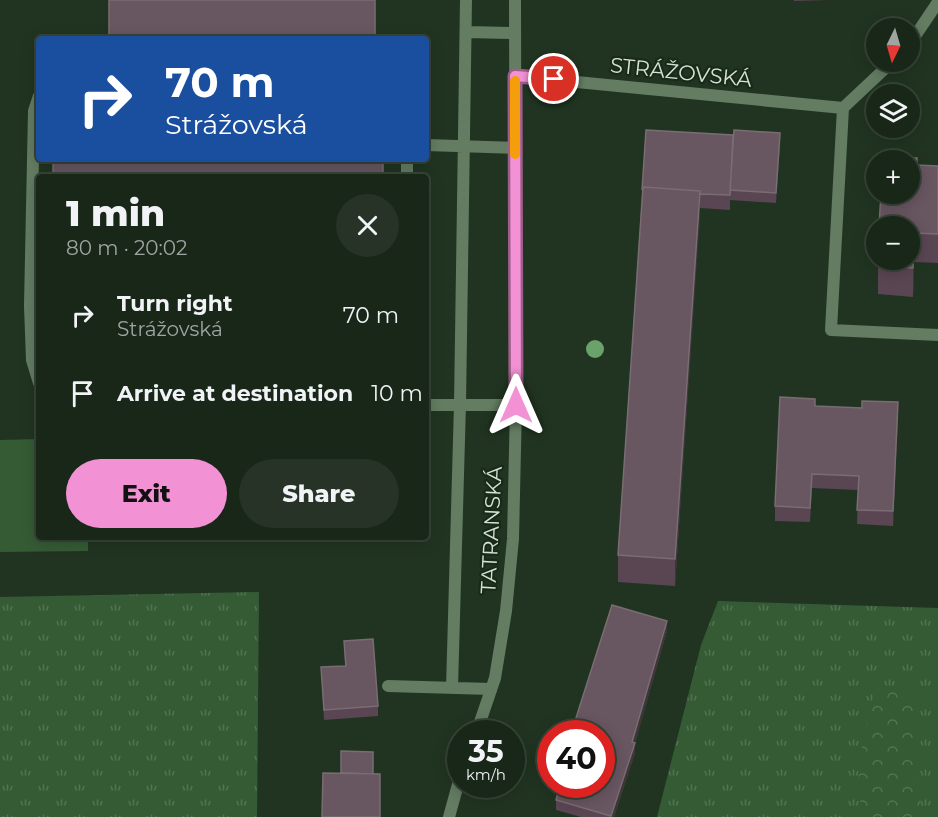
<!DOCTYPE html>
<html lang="en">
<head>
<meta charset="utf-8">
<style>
	:root { --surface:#192719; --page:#263326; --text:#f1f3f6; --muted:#9fa5a2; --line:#374438; --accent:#f391d5 }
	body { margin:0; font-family:Montserrat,sans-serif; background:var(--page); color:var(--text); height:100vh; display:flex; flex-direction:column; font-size:22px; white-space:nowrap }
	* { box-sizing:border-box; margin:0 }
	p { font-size:20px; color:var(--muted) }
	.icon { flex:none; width:33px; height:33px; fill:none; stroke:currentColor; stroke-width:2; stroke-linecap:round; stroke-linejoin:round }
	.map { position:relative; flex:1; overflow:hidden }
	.drawer { position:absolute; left:36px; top:174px; width:393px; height:366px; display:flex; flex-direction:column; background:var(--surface); border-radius:6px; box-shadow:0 3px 15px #0003,0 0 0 2px var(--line) }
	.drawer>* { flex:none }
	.guide { position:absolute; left:36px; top:36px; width:393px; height:126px; border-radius:6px; box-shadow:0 3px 15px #0003,0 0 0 2px var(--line); background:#1a4fa0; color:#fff; overflow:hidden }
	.needle { width:39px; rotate:185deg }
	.fabs { position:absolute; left:866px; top:18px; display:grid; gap:12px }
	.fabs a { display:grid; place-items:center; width:54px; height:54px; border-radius:50%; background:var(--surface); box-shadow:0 3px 15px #0003,0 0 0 2px var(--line); font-size:30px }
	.speed { position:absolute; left:447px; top:720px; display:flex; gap:12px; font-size:30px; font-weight:700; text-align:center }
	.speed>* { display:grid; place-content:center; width:78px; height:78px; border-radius:50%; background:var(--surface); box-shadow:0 3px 15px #0003,0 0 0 2px var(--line); line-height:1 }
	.speed small { font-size:15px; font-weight:400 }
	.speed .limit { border:9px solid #d22; background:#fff; color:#111 }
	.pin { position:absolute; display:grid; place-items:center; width:51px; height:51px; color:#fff; margin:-26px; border:3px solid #fff; border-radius:50%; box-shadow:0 2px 6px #0007 }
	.me { position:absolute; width:66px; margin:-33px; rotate:0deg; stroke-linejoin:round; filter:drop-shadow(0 0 4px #0008) }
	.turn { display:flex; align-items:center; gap:21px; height:126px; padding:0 30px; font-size:27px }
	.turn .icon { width:78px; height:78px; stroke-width:2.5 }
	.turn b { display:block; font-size:42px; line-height:51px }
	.round { display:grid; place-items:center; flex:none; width:63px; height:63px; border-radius:32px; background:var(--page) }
	.headline { display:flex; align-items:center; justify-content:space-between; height:102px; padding:0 30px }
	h1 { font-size:36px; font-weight:800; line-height:45px }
	.action { display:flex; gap:12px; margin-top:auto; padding:12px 30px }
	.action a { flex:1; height:69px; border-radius:36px; background:var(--accent); color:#111; font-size:24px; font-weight:800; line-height:69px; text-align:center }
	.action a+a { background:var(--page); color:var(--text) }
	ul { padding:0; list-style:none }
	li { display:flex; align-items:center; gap:18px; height:78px; padding:0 30px }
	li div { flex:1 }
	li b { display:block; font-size:22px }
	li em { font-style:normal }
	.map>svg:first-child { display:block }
	.grass { fill:url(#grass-tufts) }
	.park { fill:url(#park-crowns) }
	.garden { fill:#355b35 }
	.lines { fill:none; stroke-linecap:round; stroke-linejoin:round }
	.service { stroke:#637c62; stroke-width:12 }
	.tertiary { stroke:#637c62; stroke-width:12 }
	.tree { fill:#6ba16b }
	.wall { fill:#5a4553 }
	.shaded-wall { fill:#3e3739 }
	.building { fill:#685661; stroke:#796c73; stroke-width:1.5 }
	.route-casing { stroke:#9e5e8a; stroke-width:15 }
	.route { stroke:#f391d5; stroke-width:10 }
	.slow { stroke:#f59e0b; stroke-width:10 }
	.labels { text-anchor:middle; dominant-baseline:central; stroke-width:4.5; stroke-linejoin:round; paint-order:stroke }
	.street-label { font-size:21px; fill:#d6e2d6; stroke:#182a18 }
</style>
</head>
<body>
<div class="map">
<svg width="938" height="817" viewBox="0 0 938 817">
	<defs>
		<pattern id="grass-tufts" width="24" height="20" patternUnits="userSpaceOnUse" patternTransform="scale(1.5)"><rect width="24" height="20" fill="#355b35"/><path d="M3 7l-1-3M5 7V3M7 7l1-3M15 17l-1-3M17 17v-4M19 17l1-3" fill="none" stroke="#527252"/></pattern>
		<pattern id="park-crowns" width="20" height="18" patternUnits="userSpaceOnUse" patternTransform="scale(1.5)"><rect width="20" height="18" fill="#355b35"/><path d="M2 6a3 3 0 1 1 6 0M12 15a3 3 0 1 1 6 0" fill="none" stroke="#527252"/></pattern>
	</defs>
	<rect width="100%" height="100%" fill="#213421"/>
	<!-- grass -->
	<path class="grass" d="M259,592L257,817H0V597Z
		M718,601L938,608V817H657L701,645Z"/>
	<!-- park -->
	<path class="park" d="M876,686L914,693L913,740L922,817H861L858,764Z"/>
	<!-- garden -->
	<path class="garden" d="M39,439V537H88V551L0,552V440Z"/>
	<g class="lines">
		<!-- service -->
		<path class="service" d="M466,32L515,33
			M909,45L938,2
			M515,76L843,108L831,330L938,335
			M39,96L34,111L30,306L32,360L39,383
			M843,108L892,62
			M426,145L515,148
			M407,177V159
			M426,405H516
			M388,686L491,689
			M452,688L460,404L466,0"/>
		<!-- tertiary -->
		<path class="tertiary" d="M476,734L495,678L506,611L513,539L516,405L515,0
			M449,817L460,777"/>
	</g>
	<!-- trees -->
	<circle class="tree" cx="595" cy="349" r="9"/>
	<!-- wall -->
	<path class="wall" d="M109,0L375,39H109Z
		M794,0H829L794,1Z
		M780,143L776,203L730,200V210L700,208L675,586L618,582V555L642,195Z
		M917,165L938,166V263L914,262L913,297L878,294V260Z
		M815,406L898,416L893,526L857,524L858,490L812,488L810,522L775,521V506Z
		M667,631L635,743V753L614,817H581L556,810V800L575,732V721Z
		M344,641L378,706V716L324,720L321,667L345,666Z"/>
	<!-- shaded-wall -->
	<path class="shaded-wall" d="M780,133V143L776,203V193Z
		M700,191V217L675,586V559Z
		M914,233V262L913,297V268Z
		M898,402V416L893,526V511Z
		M667,621V631L633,751L635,743V753L614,817H611Z"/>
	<!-- building -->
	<path class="building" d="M109,0H375V39H284V38L109,37Z
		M646,130L733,135L730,195L700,194V191L643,187L642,190Z
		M734,130L780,133L776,193L730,190Z
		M882,157L917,158V165L938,166V234L914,233L913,268L878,266V260H909V226H879L881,194H909V160H882Z
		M53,159H383V177H53Z
		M643,187L700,191L675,559L618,555Z
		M780,397L815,399V406L862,408V401L898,402L893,511L857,510L859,476L812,474L810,508L775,506Z
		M612,605L667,621L632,742L635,743L611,816L556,800L560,784H602V734H575L578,722L575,721Z
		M373,639L378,706L324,710L321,667L346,666L344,641Z
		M341,751L373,752V774L341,773Z
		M323,773L380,774V817H322Z"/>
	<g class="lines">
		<!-- route casing -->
		<g class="route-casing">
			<path id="route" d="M516,405L515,76L554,79"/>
		</g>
		<!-- route -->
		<use href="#route" class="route"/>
		<!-- slow -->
		<path class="slow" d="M515,154V81"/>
	</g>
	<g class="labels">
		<!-- street labels -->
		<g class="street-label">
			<text transform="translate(681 72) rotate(6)">STRÁŽOVSKÁ</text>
			<text transform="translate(491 530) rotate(-87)">TATRANSKÁ</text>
		</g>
	</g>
</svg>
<div class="fabs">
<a><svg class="needle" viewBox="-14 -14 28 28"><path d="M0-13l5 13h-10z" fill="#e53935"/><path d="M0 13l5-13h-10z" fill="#9fa5a2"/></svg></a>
<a><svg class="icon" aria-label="layers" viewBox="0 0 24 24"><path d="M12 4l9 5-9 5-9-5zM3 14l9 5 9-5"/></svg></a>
<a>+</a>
<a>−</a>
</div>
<div class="speed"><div>35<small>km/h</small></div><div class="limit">40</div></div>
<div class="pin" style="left:554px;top:79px;background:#d93025"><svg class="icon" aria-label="arrive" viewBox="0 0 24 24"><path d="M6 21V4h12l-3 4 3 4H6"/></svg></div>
<svg class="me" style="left:516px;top:405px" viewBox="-20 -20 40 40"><path d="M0-17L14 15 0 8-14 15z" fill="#f391d5" stroke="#fff" stroke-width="4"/></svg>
<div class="guide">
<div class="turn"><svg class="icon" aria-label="right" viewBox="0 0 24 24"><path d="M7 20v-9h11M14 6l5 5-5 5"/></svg><div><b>70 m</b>Strážovská</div></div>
</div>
<section class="drawer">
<div class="headline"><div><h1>1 min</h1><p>80 m · 20:02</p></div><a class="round"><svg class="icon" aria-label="close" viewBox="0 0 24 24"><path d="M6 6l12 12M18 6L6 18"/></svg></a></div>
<ul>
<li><svg class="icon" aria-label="right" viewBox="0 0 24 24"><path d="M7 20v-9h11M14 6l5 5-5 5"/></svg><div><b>Turn right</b><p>Strážovská</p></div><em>70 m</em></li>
<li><svg class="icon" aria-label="arrive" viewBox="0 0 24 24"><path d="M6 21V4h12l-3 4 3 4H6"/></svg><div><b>Arrive at destination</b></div><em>10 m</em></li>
</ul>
<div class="action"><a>Exit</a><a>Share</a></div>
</section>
</div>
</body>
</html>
